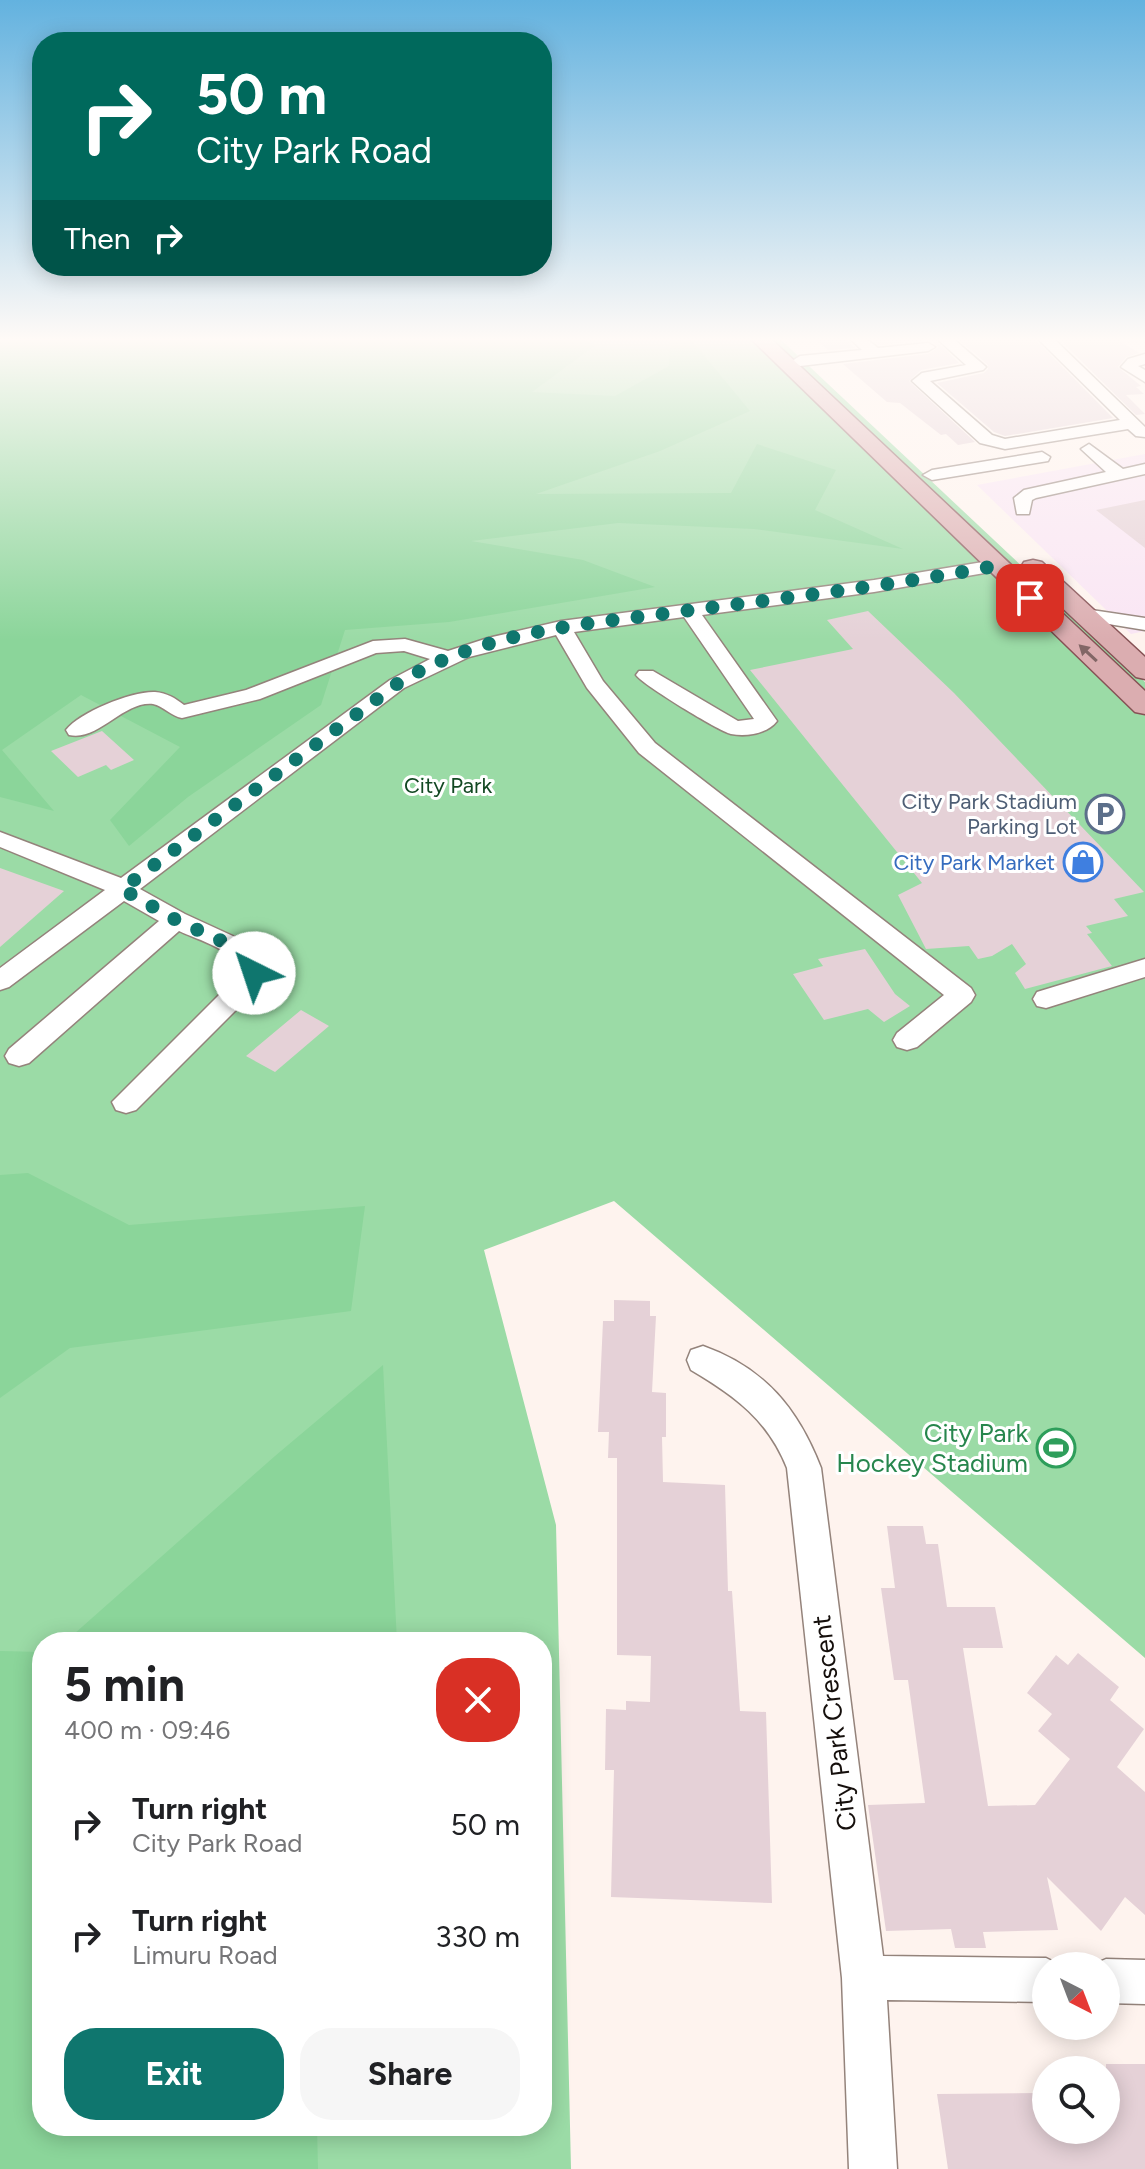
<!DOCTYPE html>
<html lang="en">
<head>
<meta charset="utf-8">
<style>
	:root { --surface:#fff; --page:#f6f6f6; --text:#202124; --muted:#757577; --accent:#0f766e }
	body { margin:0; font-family:Figtree,sans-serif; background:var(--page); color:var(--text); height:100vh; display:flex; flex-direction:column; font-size:30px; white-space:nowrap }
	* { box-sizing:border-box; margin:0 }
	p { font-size:26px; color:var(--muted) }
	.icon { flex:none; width:44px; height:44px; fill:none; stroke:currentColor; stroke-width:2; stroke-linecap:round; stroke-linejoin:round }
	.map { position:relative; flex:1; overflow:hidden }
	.panel { position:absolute; left:32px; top:1632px; width:520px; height:504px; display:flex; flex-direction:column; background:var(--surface); border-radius:32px; box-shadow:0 4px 20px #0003 }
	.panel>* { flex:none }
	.banner { position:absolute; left:32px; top:32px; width:520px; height:244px; border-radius:32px; box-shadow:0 4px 20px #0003; background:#00695c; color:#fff; overflow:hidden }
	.needle { width:52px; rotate:138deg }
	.buttons { position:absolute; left:1032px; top:1952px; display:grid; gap:16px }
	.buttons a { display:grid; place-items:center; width:88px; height:88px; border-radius:50%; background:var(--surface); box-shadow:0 4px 20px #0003; font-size:40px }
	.pin { position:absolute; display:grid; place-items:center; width:68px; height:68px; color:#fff; margin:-34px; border-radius:16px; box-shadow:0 4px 12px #0006 }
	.me { position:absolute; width:88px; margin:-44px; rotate:319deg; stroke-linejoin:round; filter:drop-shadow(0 0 6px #0008) }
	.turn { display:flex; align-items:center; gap:28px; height:168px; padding:0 32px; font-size:36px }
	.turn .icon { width:104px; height:104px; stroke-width:2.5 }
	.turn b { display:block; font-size:56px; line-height:68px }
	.then { display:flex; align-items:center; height:76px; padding:0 32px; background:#0003; gap:16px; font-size:30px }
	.round { display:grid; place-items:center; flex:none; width:84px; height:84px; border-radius:32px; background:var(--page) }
	.head { display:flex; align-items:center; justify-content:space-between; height:136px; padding:0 32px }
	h1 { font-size:48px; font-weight:700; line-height:60px }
	.cta { display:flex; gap:16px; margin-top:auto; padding:16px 32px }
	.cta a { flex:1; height:92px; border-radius:32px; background:var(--accent); color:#fff; font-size:32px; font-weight:700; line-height:92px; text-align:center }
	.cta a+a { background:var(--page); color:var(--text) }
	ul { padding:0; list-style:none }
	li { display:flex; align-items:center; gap:24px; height:112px; padding:0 32px }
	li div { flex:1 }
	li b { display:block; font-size:30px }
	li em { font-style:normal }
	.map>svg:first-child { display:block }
	.education { fill:#f9e5f4 }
	.green { fill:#9bdba6; fill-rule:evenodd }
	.forest { fill:#8bd59a }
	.building { fill:#e5d1d7 }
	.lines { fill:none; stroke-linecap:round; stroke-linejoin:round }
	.minor-casing { stroke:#94837b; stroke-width:3 }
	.major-casing { stroke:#865255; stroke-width:3 }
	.minor { fill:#fff; fill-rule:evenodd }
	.major { fill:#dbadb0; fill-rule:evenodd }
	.oneway { fill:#826666 }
	.route { stroke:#0f766e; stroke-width:14; stroke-dasharray:0 25.2 }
	.labels { text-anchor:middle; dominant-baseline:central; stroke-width:6; stroke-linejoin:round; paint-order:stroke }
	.park-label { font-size:22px; fill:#124822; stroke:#fff }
	.service-label { font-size:22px; fill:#4e5e75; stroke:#fff; text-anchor:end }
	.shop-label { font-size:22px; fill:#366cbe; stroke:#fff; text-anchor:end }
	.near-leisure-label { font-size:26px; fill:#27864d; stroke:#fff; text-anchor:end }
	.near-street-label { font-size:26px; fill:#150f0c; stroke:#fff }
</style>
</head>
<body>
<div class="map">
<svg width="1145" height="2169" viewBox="0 0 1145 2169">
	<rect width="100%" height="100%" fill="#fef3ee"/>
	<!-- education -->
	<path class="education" d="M1145,454V631L1131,634L977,485Z"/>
	<!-- green -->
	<path class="green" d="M0,336H777L1145,682V1658L614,1201L484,1250L556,1525L571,2169H0ZM42,1642H542V2126H42Z"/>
	<!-- forest -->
	<path class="forest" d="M0,336H576L596,345L532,392L615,396L669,366L671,336H688L750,411L660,451L536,494L731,493L757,444L836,470L815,510L903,549L754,529L618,523L471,541L583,560L655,587L449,622L345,630L321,705L188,797L129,846L110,820L180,747L81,695L2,750L54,811L0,797Z
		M28,1173L129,1225L365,1206L351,1311L70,1348L0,1398V1175Z
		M383,1365L397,1642H65L275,1456Z
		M0,1651L42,1652V2126H317L318,2169H0Z"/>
	<!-- building -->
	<path class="building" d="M843,336L855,348L828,350L816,340Z
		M868,336H931L959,363L921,370L909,381L975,442L958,445L946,434L941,435L900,403L887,402L843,364L928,354L938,348L936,344L928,340L879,345Z
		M955,336H1032L1113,418L1005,436L994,432L937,383L984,373L988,369V365Z
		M1056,336H1112L1139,353L1126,357L1118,367L1141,386L1136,387L1144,394L1126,395L1145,414L1136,415Z
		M1145,500V548L1096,510Z
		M868,611L954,693L1144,892L1114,899L1128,916L1086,926L1092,933L1087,934L1112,966L1025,989L1015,973L1026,964L1012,944L992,956L978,959L969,946L926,949L898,895L922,883L750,670L853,649L827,620Z
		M102,731L134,760L111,770L106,765L78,777L51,751Z
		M0,868L64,891L0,947Z
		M865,949L895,994L910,1006L884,1022L868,1009L824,1020L793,974L823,966L818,959Z
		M301,1010L329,1026L275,1072L246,1056Z
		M614,1300L650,1301V1316H656L652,1392L666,1393V1437H662L663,1482L725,1485L728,1591H732L740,1711L766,1712L772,1903L611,1897L614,1770H605L606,1709L626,1710V1701L650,1702L651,1656L617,1655V1458H608L609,1432H598L603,1321H614Z
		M887,1526H923L926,1544H938L947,1607H995L1003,1648H963L988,1806L1035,1805L1070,1759L1038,1731L1052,1714L1027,1693L1056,1655L1068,1665L1078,1653L1119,1687L1110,1700L1144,1729L1117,1767L1145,1792V1915L1125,1897L1101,1931L1047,1877L1058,1930L983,1932L986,1948H955L951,1929L886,1931L868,1805L925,1803L908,1680H894L881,1588H895Z
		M1106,2064H1145V2169H948L937,2094L1038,2093L1045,2131L1098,2133V2130H1106Z"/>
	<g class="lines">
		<!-- minor casing -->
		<g class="minor-casing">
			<path id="minor" d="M847,336H863L878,348L928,343L935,347L928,351L800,366L792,361L800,356L862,350Z
				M934,336H950L986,367L983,370L930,381L992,435L1005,439L1120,420L1035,336H1051L1145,427V437L1136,436L1128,429L1005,449L980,443L912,381L922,373L966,365Z
				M1145,354V364L1138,366L1145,370V382L1121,367L1128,359Z
				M1089,444L1123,469L1145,464V474L1036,498L1032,500L1029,514H1017L1014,498L1024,490L1106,472L1081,449Z
				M1042,452L1050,457L1048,461L932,480L923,475L932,470Z
				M995,560L1004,566L1002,570L874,592L702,615L777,721C767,734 746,737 731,734C719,731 643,685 636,675L639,671H653L738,721L754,719L684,617L574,632L603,681L655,743L971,988L975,995L971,1002L917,1047L907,1050L897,1047L893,1040L897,1033L944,995L639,753L587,688L556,635L469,657L404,688L140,889L185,914L248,943L261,956L267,973L256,990L136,1110L126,1113L116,1110L112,1102L241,973C237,950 198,940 179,931L29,1063L19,1066L9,1063L5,1056L9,1049L159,921L124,901L9,987L0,990V968L105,890L0,847V832L121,878L390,680L430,659L404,651L376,653L260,699L182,718C171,716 163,706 153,704C123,701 98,742 69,735L66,730C80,712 132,691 155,692C167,693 175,698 184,705L246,690L373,641L405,639L448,651L488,638L561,621L874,580Z
				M1085,609L1145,618V630L1078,619L1075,615L1078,611Z
				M1145,959V977L1046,1008L1037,1006L1033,999L1037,992Z
				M703,1346C765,1368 798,1409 821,1468L883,1956L1046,1958L1062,1966H1046V2002L887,2000L897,2169H849L842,1978L787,1468C768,1420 735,1396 691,1370L687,1360L691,1350Z
				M1106,1959L1145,1960V2004L1106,2003V1966H1090Z"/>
		</g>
		<!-- major casing -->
		<g class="major-casing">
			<path id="major" d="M748,336H768L1145,691V714L1135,712Z
				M1033,560L1042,562L1145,657V679L1136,677L1024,572L1021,567L1024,562Z"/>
		</g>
		<!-- minor -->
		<use href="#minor" class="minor"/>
		<!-- major -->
		<use href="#major" class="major"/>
	</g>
	<!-- one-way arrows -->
	<defs><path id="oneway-solid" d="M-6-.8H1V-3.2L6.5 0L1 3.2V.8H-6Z" transform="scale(2)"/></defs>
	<use class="oneway" href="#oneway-solid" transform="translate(1088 653) rotate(-137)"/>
	<!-- sky -->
	<linearGradient id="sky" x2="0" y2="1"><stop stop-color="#63b2df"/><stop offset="0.53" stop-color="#fffaf7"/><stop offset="1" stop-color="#fffaf7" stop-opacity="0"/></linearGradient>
	<rect width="1145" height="640" fill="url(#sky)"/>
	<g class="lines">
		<!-- route -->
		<path class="route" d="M254,973L252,962L239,949L176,920L122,889L397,684C482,631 580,625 677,612C783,598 890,586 995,566L1030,598"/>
	</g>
	<!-- icons -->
	<defs>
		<g id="parking-ring" transform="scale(2)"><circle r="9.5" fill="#fff" stroke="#5c6f8a" stroke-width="1.5"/><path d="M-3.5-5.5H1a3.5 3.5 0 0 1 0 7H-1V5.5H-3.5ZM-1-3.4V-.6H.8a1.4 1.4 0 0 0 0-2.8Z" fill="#5c6f8a"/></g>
		<g id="shop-ring" transform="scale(2)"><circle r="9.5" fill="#fff" stroke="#3f7fe0" stroke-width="1.5"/><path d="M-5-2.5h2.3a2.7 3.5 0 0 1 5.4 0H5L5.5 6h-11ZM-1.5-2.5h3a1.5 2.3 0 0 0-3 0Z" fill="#3f7fe0"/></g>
		<g id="stadium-ring" transform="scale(2)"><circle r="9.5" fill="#fff" stroke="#2e9e5b" stroke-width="1.5"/><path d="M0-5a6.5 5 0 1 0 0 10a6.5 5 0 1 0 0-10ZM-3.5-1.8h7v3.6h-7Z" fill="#2e9e5b"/></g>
	</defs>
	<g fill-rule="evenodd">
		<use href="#parking-ring" x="1105" y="814"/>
		<use href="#shop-ring" x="1083" y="862"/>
		<use href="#stadium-ring" x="1056" y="1448"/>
	</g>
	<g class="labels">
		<!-- park labels -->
		<g class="park-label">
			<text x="448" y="785">City Park</text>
		</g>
		<!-- service labels -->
		<g class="service-label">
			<text x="1077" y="801">City Park Stadium<tspan x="1077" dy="25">Parking Lot</tspan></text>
		</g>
		<!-- shop labels -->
		<g class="shop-label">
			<text x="1055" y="862">City Park Market</text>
		</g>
		<!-- near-leisure labels -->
		<g class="near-leisure-label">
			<text x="1028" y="1433">City Park<tspan x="1028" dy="30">Hockey Stadium</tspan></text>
		</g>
		<!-- near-street labels -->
		<g class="near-street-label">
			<text transform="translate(834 1723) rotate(-97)">City Park Crescent</text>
		</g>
	</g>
</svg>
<div class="buttons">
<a><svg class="needle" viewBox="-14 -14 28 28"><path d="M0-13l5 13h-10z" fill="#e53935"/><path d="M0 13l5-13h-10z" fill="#757577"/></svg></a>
<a><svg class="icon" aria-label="search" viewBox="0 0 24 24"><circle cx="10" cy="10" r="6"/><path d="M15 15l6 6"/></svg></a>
</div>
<div class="pin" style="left:1030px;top:598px;background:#d93025"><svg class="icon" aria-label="arrive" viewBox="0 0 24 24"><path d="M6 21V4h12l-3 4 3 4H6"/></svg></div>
<svg class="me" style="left:254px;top:973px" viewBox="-20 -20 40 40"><circle r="19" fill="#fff"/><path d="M0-13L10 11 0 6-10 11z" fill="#0f766e"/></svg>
<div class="banner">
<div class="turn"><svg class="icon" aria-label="right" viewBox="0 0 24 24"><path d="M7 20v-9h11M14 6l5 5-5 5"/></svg><div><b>50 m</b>City Park Road</div></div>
<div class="then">Then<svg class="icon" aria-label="right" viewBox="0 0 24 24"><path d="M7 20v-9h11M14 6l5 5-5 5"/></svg></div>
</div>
<section class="panel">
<div class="head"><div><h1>5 min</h1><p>400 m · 09:46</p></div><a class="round" style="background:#d93025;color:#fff"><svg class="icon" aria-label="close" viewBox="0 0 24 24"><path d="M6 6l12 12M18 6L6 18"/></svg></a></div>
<ul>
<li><svg class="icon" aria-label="right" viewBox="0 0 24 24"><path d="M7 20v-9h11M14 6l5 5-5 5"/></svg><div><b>Turn right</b><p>City Park Road</p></div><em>50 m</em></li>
<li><svg class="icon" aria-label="right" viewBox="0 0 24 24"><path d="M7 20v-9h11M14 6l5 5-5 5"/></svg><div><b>Turn right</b><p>Limuru Road</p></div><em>330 m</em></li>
</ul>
<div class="cta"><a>Exit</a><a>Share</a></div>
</section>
</div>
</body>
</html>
